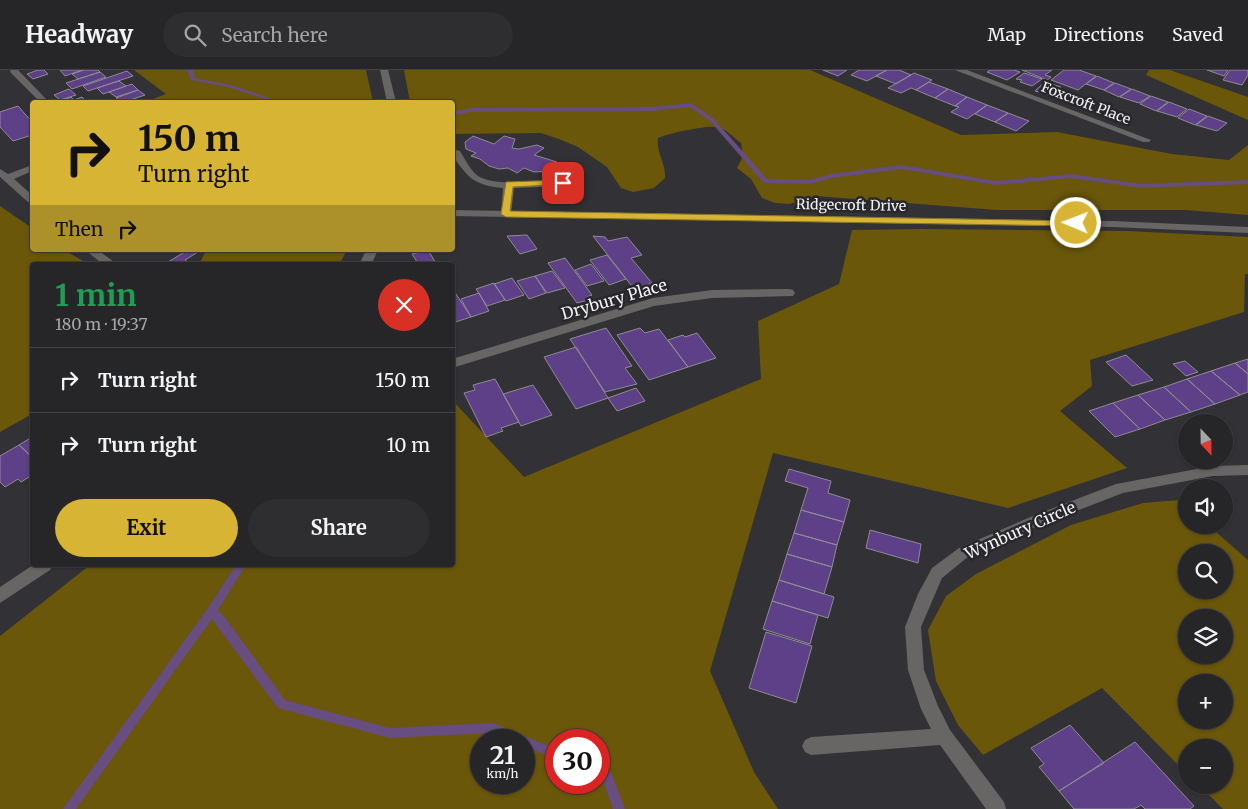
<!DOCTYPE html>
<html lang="en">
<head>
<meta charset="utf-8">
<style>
	:root { --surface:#262528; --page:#2e2d30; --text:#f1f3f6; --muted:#a4a5a8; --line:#424245; --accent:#d7b434 }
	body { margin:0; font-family:Merriweather,serif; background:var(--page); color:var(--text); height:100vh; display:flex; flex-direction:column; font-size:19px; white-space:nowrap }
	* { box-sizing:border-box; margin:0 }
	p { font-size:16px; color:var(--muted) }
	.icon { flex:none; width:28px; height:28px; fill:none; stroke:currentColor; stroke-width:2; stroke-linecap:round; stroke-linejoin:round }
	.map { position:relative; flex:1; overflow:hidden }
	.panel { position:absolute; left:30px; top:192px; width:425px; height:305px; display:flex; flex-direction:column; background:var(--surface); border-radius:5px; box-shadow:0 1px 4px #0004,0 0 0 1px var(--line) }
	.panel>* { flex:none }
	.banner { position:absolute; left:30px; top:30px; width:425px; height:152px; border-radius:5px; box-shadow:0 1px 4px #0004,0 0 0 1px var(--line); background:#d7b434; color:#111; overflow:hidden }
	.needle { width:32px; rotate:158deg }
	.tools { position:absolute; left:1178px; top:344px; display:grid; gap:10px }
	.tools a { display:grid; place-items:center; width:55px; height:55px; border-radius:50%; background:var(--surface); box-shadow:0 1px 4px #0004,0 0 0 1px var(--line); font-size:25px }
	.speed { position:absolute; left:470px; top:659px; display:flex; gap:10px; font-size:25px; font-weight:700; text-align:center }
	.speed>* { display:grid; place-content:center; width:65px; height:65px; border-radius:50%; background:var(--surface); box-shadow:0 1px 4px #0004,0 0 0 1px var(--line); line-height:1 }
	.speed small { font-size:12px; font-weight:400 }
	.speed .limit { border:8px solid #d22; background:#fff; color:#111 }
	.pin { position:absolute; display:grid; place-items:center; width:42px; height:42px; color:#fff; margin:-21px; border-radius:10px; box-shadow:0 2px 8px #0006 }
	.me { position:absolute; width:55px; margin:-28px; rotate:271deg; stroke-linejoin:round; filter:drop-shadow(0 0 4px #0008) }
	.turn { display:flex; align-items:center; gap:18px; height:105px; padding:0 25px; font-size:22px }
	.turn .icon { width:65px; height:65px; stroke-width:2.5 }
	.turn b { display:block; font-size:35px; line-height:42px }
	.then { display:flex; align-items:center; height:48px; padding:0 25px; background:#0003; gap:10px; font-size:19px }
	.round { display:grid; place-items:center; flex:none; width:52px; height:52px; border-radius:26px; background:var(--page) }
	.headline { display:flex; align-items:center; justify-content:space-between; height:85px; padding:0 25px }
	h1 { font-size:30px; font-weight:700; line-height:38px; color:#1e9e55 }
	.action { display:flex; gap:10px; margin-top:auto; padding:10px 25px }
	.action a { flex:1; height:58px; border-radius:30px; background:var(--accent); color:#111; font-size:20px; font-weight:700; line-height:58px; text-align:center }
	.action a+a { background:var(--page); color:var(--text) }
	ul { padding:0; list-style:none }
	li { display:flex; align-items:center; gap:15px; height:65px; padding:0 25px; border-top:1px solid var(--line) }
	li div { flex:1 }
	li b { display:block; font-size:19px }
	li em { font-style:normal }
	header { display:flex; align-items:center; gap:30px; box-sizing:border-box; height:70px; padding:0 25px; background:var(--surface); border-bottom:1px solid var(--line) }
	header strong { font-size:24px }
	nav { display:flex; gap:28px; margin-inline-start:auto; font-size:18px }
	.search { width:350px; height:45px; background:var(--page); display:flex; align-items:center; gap:12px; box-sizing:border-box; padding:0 18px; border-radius:28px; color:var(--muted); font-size:19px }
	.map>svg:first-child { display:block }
	.green { fill:#6a570a; fill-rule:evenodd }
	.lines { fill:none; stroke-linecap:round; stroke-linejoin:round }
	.stream { fill:#674d80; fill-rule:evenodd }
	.building { fill:#5e4089; stroke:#8d8c91 }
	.service { fill:#676664; fill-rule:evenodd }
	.minor { fill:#676664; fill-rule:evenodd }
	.tertiary { fill:#676664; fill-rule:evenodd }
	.route { fill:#d7b434; stroke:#8c7522 }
	.labels { text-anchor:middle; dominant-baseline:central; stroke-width:5; stroke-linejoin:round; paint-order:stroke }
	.far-street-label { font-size:14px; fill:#f4f4f6; stroke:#28272b }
	.street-label { font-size:16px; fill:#f4f4f6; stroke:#28272b }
</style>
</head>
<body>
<header>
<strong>Headway</strong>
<div class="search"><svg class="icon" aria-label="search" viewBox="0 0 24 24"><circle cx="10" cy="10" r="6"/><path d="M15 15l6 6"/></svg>Search here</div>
<nav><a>Map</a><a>Directions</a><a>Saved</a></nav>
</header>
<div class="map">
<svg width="1248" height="739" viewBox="0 0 1248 739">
	<rect width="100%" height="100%" fill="#323135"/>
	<!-- green -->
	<path class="green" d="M134,0H366L373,32H145L166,24Z
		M404,0H810L961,65L1057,62L1172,84L1229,90L1248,75V145L1186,140H997L816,126L789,134L775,133L762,128L751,109L737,98L743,86L741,73C734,68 726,59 718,57C705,55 670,63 658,68C656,83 666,93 665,108L654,118L633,122L621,118L607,97L578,77L559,69L541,63L453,64L452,32H410Z
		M1149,0H1170L1248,27V50L1146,5Z
		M0,136L32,158V180H64L90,195H32V344L0,362Z
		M924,159L1127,161L1248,167V204H1245L1244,242L1090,290L1092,316L1060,341L1127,398L1008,438L773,383L710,601L754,702L778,739H0V566L90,495H452L453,331L524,407L761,309L758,251L839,214L852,160ZM481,670H524V712H481ZM556,670H599V712H556Z
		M206,180H347L339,195H199Z
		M1179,430L1186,436V455H1208L1248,490V739H1223L1199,715H1224V678H1186V703L1102,618L983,685L958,655L936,611L928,560L946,526L976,504L1071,455L1143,433ZM1186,482H1224V520H1186ZM1186,548H1224V585H1186ZM1186,612H1224V650H1186Z"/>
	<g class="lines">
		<!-- stream -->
		<path class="stream" d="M187,0H193L195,8L231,15L281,32H274L228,17L191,10Z
			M691,33L714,49L767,109L810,110L831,104L901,95L996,111L1071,104L1141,114L1248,110V114L1141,118L1071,108L996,115L901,99L832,108L810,114L765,113L763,112L710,51L690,37L652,41L471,42L452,46V42L471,38L652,37Z
			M236,495H246L218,540L227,550L285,630L390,658L493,653L556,679V689L524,676V670H509L493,663L390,668L278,638L212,549L76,739H63L208,538Z
			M599,696L611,702L625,739H613L603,710L599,708Z"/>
	</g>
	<!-- building -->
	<path class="building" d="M38,0H44L48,4L33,9L27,4Z
		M60,0H82L65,6Z
		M84,0H98L100,2L78,9L72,4Z
		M823,0H847L838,6Z
		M859,0H887L867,11L851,5Z
		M887,0H899L911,5L896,14L876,6Z
		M990,0H1014L1020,2L1007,10L987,2Z
		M1022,0H1052L1045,5L1051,7L1047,10Z
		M1064,0H1079L1096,6L1078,20L1051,10Z
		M1207,0H1228L1224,6Z
		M1230,0H1248V5L1242,15L1223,10Z
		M127,1L133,6L88,21L83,16Z
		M100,2L106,7L72,19L66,13Z
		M914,3L932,10L916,20L911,18L901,23L888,18Z
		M1024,3L1042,9L1032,16L1020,12L1022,10L1016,9Z
		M1097,6L1114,13L1104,20L1086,14Z
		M119,11L126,16L103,24L97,18Z
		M929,12L948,19L935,28L916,20Z
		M1045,12L1061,17L1052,26L1035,21Z
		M1115,13L1131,19L1119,27L1104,20Z
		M132,14L138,20L116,27L109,22Z
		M69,19L76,25L60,30L54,25Z
		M948,19L967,27L955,36L935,28Z
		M1132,19L1150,26L1139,33L1120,27Z
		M138,20L145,25L124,32H121L116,28Z
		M1151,26L1168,32L1156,41L1140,34Z
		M71,27L74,30L82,27L85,30L77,32H59Z
		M967,27L987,35L967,49L951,42L959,37L955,36Z
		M1169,32L1187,39L1177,47L1157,41Z
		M987,35L1008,43L995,52L975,44Z
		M18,36L32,52V65L13,71L0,57V42Z
		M1189,39L1207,46L1195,55L1178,48Z
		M1008,43L1029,51L1016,61L995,52Z
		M1208,46L1227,53L1217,61L1196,55Z
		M473,66L494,74L504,66L515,69L512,78L519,79L537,75L544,78L534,85L557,92L550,101L534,102L524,98L517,103L508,98L499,99L489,96L480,89L471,86L476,83L466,79L465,72Z
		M527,165L537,179L520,184L507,166Z
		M593,166L605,167L608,171L627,167L642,185L631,188L652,213L634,219Z
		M188,180L198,182L185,190L189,193L186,195H163Z
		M428,180L437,195H419L412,184Z
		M607,185L626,209L609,215L590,190Z
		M565,188L592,225L587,227L589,230L577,233L548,193Z
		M591,194L604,211L587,216L575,200Z
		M552,201L565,218L547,223L535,206Z
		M535,206L546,223L529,229L517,211Z
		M512,208L524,225L506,231L494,214Z
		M494,213L505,230L487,236L476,219Z
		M452,218L471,247L452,253Z
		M479,223L489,241L471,247L461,229Z
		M606,258L632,296L625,298L637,314L605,322L570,269Z
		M640,258L645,263L659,259L688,297L649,310L617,265Z
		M697,263L716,288L688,297L668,270L683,265L685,267Z
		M576,277L608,328L576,339L544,287Z
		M1126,285L1153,310L1132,316L1106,292Z
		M1248,289V304L1235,293Z
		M1185,291L1198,302L1186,306L1173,294Z
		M1235,293L1248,304V322L1240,325L1211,301Z
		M1211,301L1240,325L1215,334L1187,309Z
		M495,309L519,352L501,358L503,361L486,367L464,323L475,320L473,315Z
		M1187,309L1215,334L1191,342L1164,317Z
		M533,315L552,345L521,356L503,324Z
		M1164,317L1191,342L1165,350L1138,325Z
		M636,318L645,331L617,341L608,328Z
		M1138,325L1165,350L1140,359L1113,333Z
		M1113,333L1140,359L1115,367L1089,341Z
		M32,367V387L19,375Z
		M19,375L32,387V405L21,412L18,409L5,417L0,412V386Z
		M789,399L831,411L828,423L850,430L844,452L801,440L808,418L785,411Z
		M801,440L844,452L837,475L794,463Z
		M870,460L921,474L918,493L866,478Z
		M794,463L837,475L832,497L787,484Z
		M787,484L832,497L824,524L779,510Z
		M779,510L834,527L828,548L772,531Z
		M772,531L818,545L810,574L763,559Z
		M766,562L812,576L796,633L749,618Z
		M1070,655L1104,693L1059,721L1039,697L1044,694L1031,678Z
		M1135,672L1194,736L1190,739H1145L1141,735L1134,739H1074L1059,721Z"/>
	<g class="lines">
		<!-- service -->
		<path class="service" d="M456,80L460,81C465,89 470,100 478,106C494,117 543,111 563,110L568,113L563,116L514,118L511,144L506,147L502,146L501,144L503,118C474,115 469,109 452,85V81Z"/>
		<!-- minor -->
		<path class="minor" d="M10,0H18L49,32H40L11,3Z
			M955,0H967L1151,70L1149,72H1143Z
			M32,95V101L14,109L32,125V133L28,132L0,107V99L8,104Z
			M452,140L1112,151L1248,157V163L1112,157L452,146Z
			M85,180H98L118,195H104Z
			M789,219L793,220L795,223L793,226L712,228L654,236L452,298V289L653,228L712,220Z
			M1248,395V405L1213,406L1123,423L1045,453L969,486L942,508L921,557L924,600L938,636L950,660L1004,732L1006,739H986L940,675L811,685L805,682L802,676L805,670L811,667L931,659L921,639L908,600L905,557L918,524L932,498L959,478L1035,445L1116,414L1213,396Z"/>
		<!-- tertiary -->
		<path class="tertiary" d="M380,0H388L396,32H387Z
			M366,180H378L371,195H359Z
			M33,495H53L50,500L0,533V517Z"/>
	</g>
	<!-- route -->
	<path class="route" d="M563,110L566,111V114L513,117L510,141L1076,151L1080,153L1076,156L506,147L501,144L506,112Z"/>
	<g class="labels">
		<!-- far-street labels -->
		<g class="far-street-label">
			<text transform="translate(1086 33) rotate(21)">Foxcroft Place</text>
			<text transform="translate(851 135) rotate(1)">Ridgecroft Drive</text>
		</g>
		<!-- street labels -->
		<g class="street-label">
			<text transform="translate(614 229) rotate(-16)">Drybury Place</text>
			<text transform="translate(1020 460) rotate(-24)">Wynbury Circle</text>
		</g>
	</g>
</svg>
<div class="tools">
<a><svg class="needle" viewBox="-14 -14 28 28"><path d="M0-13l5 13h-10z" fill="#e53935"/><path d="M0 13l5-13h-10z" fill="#a4a5a8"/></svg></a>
<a><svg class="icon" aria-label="sound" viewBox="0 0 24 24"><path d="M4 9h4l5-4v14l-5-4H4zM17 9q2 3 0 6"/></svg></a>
<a><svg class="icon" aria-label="search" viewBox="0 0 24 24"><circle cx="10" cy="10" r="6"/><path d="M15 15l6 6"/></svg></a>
<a><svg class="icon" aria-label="layers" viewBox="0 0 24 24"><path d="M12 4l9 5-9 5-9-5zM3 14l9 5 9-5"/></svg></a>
<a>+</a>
<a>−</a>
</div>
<div class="speed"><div>21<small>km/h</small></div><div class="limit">30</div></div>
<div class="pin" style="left:563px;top:113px;background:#d93025"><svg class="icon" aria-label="arrive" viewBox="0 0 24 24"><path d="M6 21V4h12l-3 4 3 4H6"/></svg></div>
<svg class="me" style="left:1076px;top:153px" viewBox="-20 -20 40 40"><circle r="17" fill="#d7b434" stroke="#fff" stroke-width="3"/><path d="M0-11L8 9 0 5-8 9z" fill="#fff"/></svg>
<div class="banner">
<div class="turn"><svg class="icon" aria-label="right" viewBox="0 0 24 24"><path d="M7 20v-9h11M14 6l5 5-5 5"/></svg><div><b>150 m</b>Turn right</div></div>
<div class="then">Then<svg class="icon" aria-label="right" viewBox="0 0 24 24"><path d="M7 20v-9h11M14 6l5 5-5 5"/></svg></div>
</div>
<section class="panel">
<div class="headline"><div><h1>1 min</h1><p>180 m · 19:37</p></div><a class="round" style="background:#d93025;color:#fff"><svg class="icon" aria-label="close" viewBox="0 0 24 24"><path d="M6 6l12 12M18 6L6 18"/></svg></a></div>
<ul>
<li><svg class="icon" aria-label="right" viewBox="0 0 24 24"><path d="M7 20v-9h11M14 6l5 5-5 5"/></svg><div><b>Turn right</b></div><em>150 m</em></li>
<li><svg class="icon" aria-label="right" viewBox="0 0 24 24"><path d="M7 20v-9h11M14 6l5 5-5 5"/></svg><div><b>Turn right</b></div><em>10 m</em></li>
</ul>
<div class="action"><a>Exit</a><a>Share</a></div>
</section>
</div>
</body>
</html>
